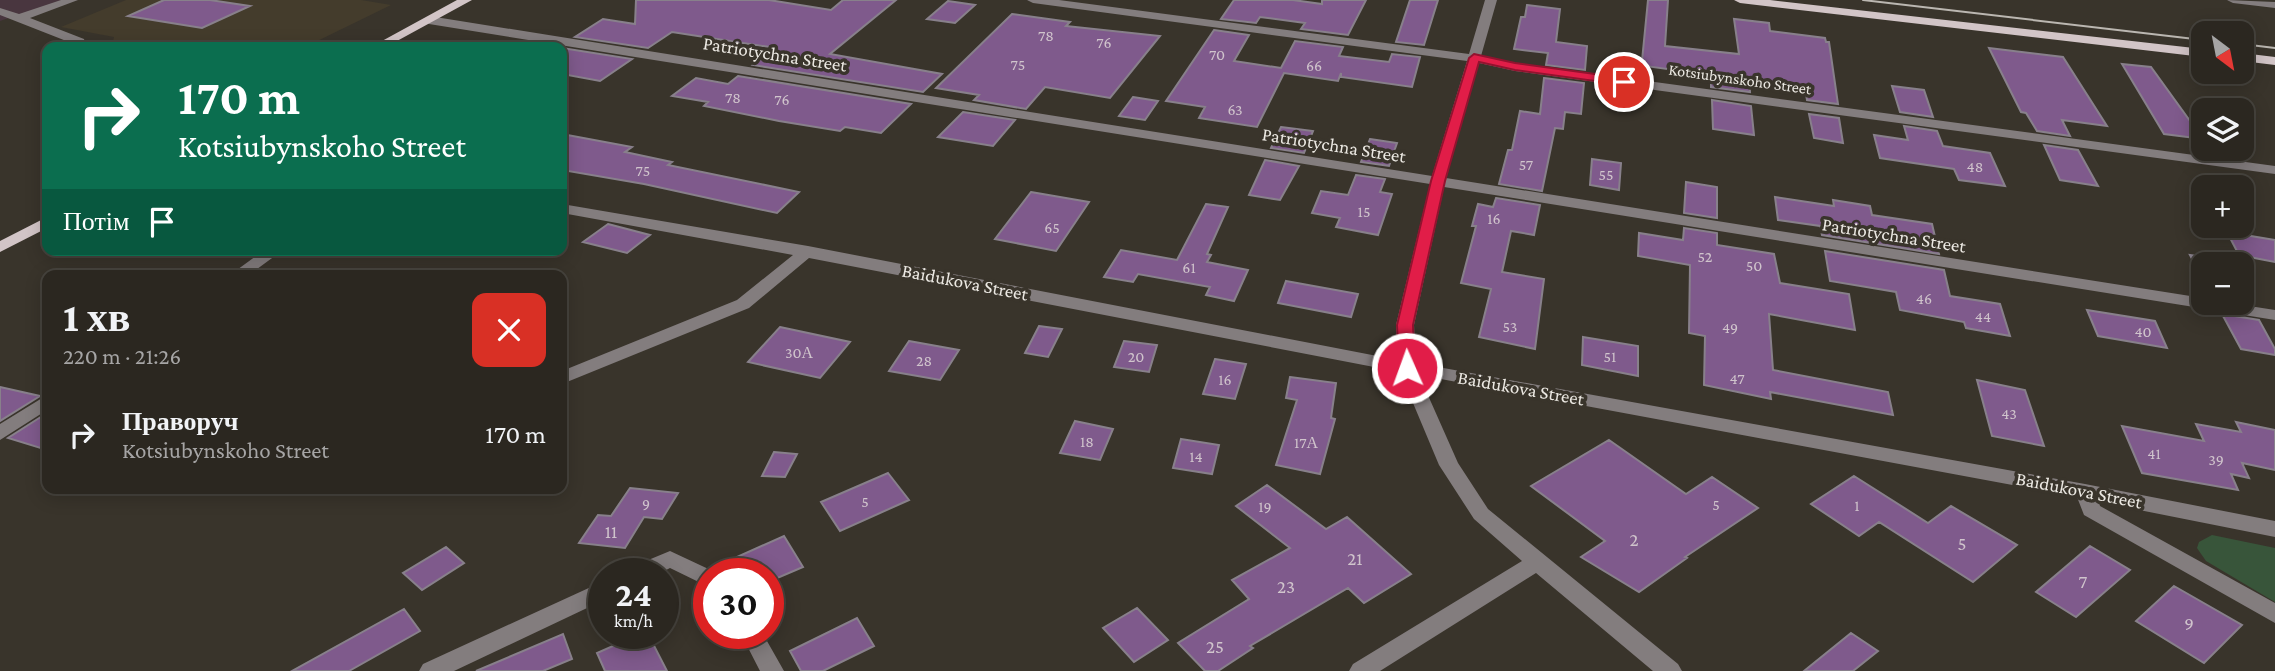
<!DOCTYPE html>
<html lang="uk">
<head>
<meta charset="utf-8">
<style>
	:root { --surface:#2b2720; --page:#37332d; --text:#f1f3f6; --muted:#a6a5a5; --line:#47443e }
	body { margin:0; font-family:"Crimson Pro",serif; background:var(--page); color:var(--text); height:100vh; display:flex; flex-direction:column; font-size:26px; white-space:nowrap }
	* { box-sizing:border-box; margin:0 }
	p { font-size:23px; color:var(--muted) }
	.icon { flex:none; width:38px; height:38px; fill:none; stroke:currentColor; stroke-width:2; stroke-linecap:round; stroke-linejoin:round }
	.map { position:relative; flex:1; overflow:hidden }
	.panel { position:absolute; left:42px; top:270px; width:525px; height:224px; display:flex; flex-direction:column; background:var(--surface); border-radius:14px; box-shadow:0 4px 18px #0003,0 0 0 2px var(--line) }
	.panel>* { flex:none }
	.banner { position:absolute; left:42px; top:42px; width:525px; height:214px; border-radius:14px; box-shadow:0 4px 18px #0003,0 0 0 2px var(--line); background:#0b6e4f; color:#fff; overflow:hidden }
	.needle { width:46px; rotate:148deg }
	.tools { position:absolute; left:2191px; top:21px; display:grid; gap:14px }
	.tools a { display:grid; place-items:center; width:63px; height:63px; border-radius:14px; background:var(--surface); box-shadow:0 4px 18px #0003,0 0 0 2px var(--line); font-size:35px }
	.speed { position:absolute; left:588px; top:558px; display:flex; gap:14px; font-size:35px; font-weight:700; text-align:center }
	.speed>* { display:grid; place-content:center; width:91px; height:91px; border-radius:50%; background:var(--surface); box-shadow:0 4px 18px #0003,0 0 0 2px var(--line); line-height:1 }
	.speed small { font-size:18px; font-weight:400 }
	.speed .limit { border:10px solid #d22; background:#fff; color:#111 }
	.pin { position:absolute; display:grid; place-items:center; width:60px; height:60px; color:#fff; margin:-30px; border:4px solid #fff; border-radius:50%; box-shadow:0 2px 7px #0007 }
	.me { position:absolute; width:77px; margin:-38px; rotate:358deg; stroke-linejoin:round; filter:drop-shadow(0 0 5px #0008) }
	.turn { display:flex; align-items:center; gap:24px; height:147px; padding:0 21px; font-size:32px }
	.turn .icon { width:91px; height:91px; stroke-width:2.5 }
	.turn b { display:block; font-size:49px; line-height:60px }
	.then { display:flex; align-items:center; height:66px; padding:0 21px; background:#0003; gap:14px; font-size:26px }
	.round { display:grid; place-items:center; flex:none; width:74px; height:74px; border-radius:14px; background:var(--page) }
	.head { display:flex; align-items:center; justify-content:space-between; height:119px; padding:0 21px }
	h1 { font-size:42px; font-weight:700; line-height:52px }
	ul { padding:0; list-style:none }
	li { display:flex; align-items:center; gap:21px; height:91px; padding:0 21px }
	li div { flex:1 }
	li b { display:block; font-size:26px }
	li em { font-style:normal }
	.map>svg:first-child { display:block }
	.commercial { fill:#49363f }
	.built { fill:#443c2c }
	.green { fill:#38553a }
	.building { fill:#7f5a8c; stroke:#88808b; stroke-width:2 }
	.lines { fill:none; stroke-linecap:round; stroke-linejoin:round }
	.minor { fill:#837d7e; fill-rule:evenodd }
	.major { fill:#d2c5c7; fill-rule:evenodd }
	.tram { stroke:#bbb7b1; stroke-width:2 }
	.route { fill:#e11d48; stroke:#92132f; stroke-width:2 }
	.labels { text-anchor:middle; dominant-baseline:central; stroke-width:7; stroke-linejoin:round; paint-order:stroke }
	.number-label { font-size:16px; fill:#d0c4cc }
	.far-street-label { font-size:16px; fill:#ebe8e2; stroke:#39342b }
	.street-label { font-size:19px; fill:#ebe8e2; stroke:#39342b }
	.near-number-label { font-size:19px; fill:#d0c4cc }
</style>
</head>
<body>
<div class="map">
<svg width="2275" height="671" viewBox="0 0 2275 671">
	<rect width="100%" height="100%" fill="#39342b"/>
	<!-- commercial -->
	<path class="commercial" d="M0,0H62L0,21Z"/>
	<!-- built -->
	<path class="built" d="M126,0H361L391,5L305,47H112L114,37L61,27Z"/>
	<!-- green -->
	<path class="green" d="M2212,535L2275,548V602L2206,561L2197,548L2199,542Z"/>
	<!-- building -->
	<path class="building" d="M164,0H210L250,6L202,28L128,16Z
		M636,0H769L831,10L843,0H896L830,54L942,74L923,92L753,65L776,48L672,32L648,48L575,37L603,19L635,24Z
		M1234,0H1293L1322,4V0H1366L1348,35L1301,29L1305,23L1260,17L1256,23L1221,19Z
		M1410,0H1438L1424,45L1396,42Z
		M1648,0H1668L1665,46L1739,54L1734,19L1769,23L1770,31L1825,38L1826,42H1829L1838,104L1807,100L1805,87L1749,79L1750,92L1711,87V75L1645,66V61H1642Z
		M948,1L975,5L955,23L927,19Z
		M1527,5L1560,9L1556,42L1587,46L1585,70L1546,65L1548,53L1514,49L1521,17H1525Z
		M1012,14L1070,22L1066,26L1160,36L1110,98L1045,87L1026,109L974,100L979,95L936,88Z
		M1214,30L1249,35L1234,61L1281,68L1295,41L1343,47L1339,56L1389,62L1392,54L1420,57L1412,87L1341,77V73L1338,81L1284,73L1257,127L1199,118L1205,107L1166,101Z
		M562,48L632,59L600,81L562,74Z
		M1989,48L2063,57L2107,126L2062,120L2070,136L2037,131L2026,113L2021,112Z
		M2122,64L2151,67L2203,139L2164,134Z
		M738,76L911,104L881,133L845,127L840,131L779,121L704,106L708,102L672,96L696,78L728,84Z
		M1544,78L1584,83L1581,114L1565,112L1563,129L1555,128L1542,191L1499,184L1508,150H1512L1520,111L1540,114Z
		M1892,86L1924,90L1933,117L1900,112Z
		M1133,97L1158,101L1145,120L1119,116Z
		M1712,100L1751,106L1754,135L1713,129Z
		M963,112L1015,120L993,146L938,137Z
		M1809,114L1839,118L1843,143L1814,138Z
		M1904,126L1937,131L1943,146L1990,153L2005,186L1959,180L1954,169L1880,158L1874,135L1908,140Z
		M1281,127L1313,131L1304,153L1271,148Z
		M562,134L632,147L625,152L672,162L668,165L799,192L777,213L644,184L562,170Z
		M1370,139L1397,143L1389,166L1361,162Z
		M2044,145L2078,150L2098,186L2060,180Z
		M1592,159L1621,163L1619,190L1590,185Z
		M1265,160L1299,166L1280,200L1249,195Z
		M1356,175L1385,179L1380,192L1392,194L1378,235L1336,227L1340,218L1312,213L1321,191L1348,195Z
		M1686,182L1717,187V218L1684,213Z
		M1031,192L1089,202L1056,251L995,239Z
		M1775,197L1834,206L1833,200L1870,206L1872,215L1932,224L1939,254L1822,235L1820,226L1778,220Z
		M1496,198L1540,205L1534,235L1511,231L1502,272L1544,279L1535,349L1479,337L1491,289L1461,283L1476,226H1472L1478,204L1493,207Z
		M1206,204L1228,207L1207,254L1211,255L1207,262L1248,270L1234,301L1206,295L1210,287L1138,274L1133,282L1104,277L1121,250L1177,260Z
		M608,224L650,235L627,253L583,242Z
		M1684,228L1717,233V245L1774,254L1780,283L1849,294L1855,330L1769,314L1773,370L1888,392L1893,415L1770,392L1771,399L1704,385L1705,336L1689,333L1690,265L1638,256L1639,233L1683,240Z
		M2227,232L2275,240V262L2239,255Z
		M1825,251L1944,270L1950,296L2000,304L2010,336L1966,328L1964,322L1900,310L1896,292L1830,281Z
		M2190,255L2224,260L2226,264H2203V280Z
		M1286,281L1358,294L1351,317L1278,303Z
		M2087,310L2155,321L2167,348L2098,336Z
		M2222,314L2259,320L2275,349V355L2241,349Z
		M1039,326L1062,329L1048,357L1025,353Z
		M780,327L850,342L820,378L748,362Z
		M1583,337L1638,346V376L1582,365Z
		M909,341L959,350L940,380L889,371Z
		M1124,341L1157,345L1149,372L1114,367Z
		M1215,359L1246,364L1235,399L1203,394Z
		M1290,377L1336,383L1331,418L1335,419L1320,474L1276,465L1297,400L1286,398Z
		M1977,380L2025,390L2044,446L1992,436Z
		M0,387L40,396L0,421Z
		M47,413V450L8,438Z
		M1075,421L1113,429L1100,460L1060,453Z
		M2236,422L2275,430V470L2242,463L2249,478L2231,474L2238,490L2142,473L2122,426L2204,441L2196,424L2241,432Z
		M1181,439L1219,445L1212,474L1173,468Z
		M1609,440L1686,494L1712,477L1758,508L1685,557L1687,558L1639,592L1581,557L1605,541L1531,486Z
		M774,452L797,454L785,477L762,476Z
		M888,473L909,500L840,531L821,502Z
		M1854,476L1928,523L1951,506L2017,545L1973,582L1879,522L1859,536L1811,504Z
		M1267,485L1326,529L1347,517L1411,574L1364,603L1348,588L1250,646L1253,648L1218,671H1205L1178,643L1249,599L1232,580L1290,548L1236,506Z
		M630,488L678,493L662,519L644,517L625,548L579,543L598,515L611,516Z
		M784,536L803,567L768,582V574H746L737,557Z
		M2090,546L2130,570L2076,617L2036,592Z
		M446,547L464,563L422,590L403,573Z
		M2174,586L2242,625L2204,663L2136,621Z
		M1137,608L1168,640L1134,662L1103,628Z
		M404,609L420,631L349,671H292Z
		M857,618L874,646L823,671H801L790,651Z
		M1851,633L1878,651L1853,671H1804Z
		M563,634L572,659L543,671H476Z
		M640,634H648L667,671H605L597,653Z"/>
	<g class="lines">
		<!-- minor -->
		<path class="minor" d="M61,0H78L30,18L84,39L86,47H74V44L0,15V8L19,14Z
			M1027,0H1059L1469,54L1485,0H1497L1481,56L1515,63L2275,166V174L1515,71L1479,63L1446,178L2203,298V303H2230L2275,310V320L1444,187L1414,325L1416,363L2085,484L2275,521V537L2099,502L2100,506L2275,603V623L2084,515L2077,497L1419,375L1458,463L1488,509L1678,664L1682,671H1653L1536,573L1380,671H1349L1353,664L1522,561L1474,519L1439,465L1400,372L809,258L749,308L562,384V371L737,300L793,255L562,213V204L808,246L1398,360L1396,325L1430,184L429,24L423,20L429,16L1432,176L1467,61L1033,3Z
			M2227,0L2275,2V8L2233,3Z
			M264,250H283L249,275H230Z
			M47,395V410L0,440V424Z
			M670,551L717,573L709,574V587L670,568L658,574H626L629,568Z
			M604,581V600L454,671H419L423,664Z
			M741,634H763L784,671H760Z"/>
		<!-- major -->
		<path class="major" d="M457,0H472L386,47H371Z
			M1734,0H1770L2203,49V57L1740,3Z
			M2242,53L2275,57V65L2242,61Z
			M47,217V228L0,252V241Z"/>
		<!-- tram -->
		<path class="tram" d="M1863,0L2203,40
			M2242,44L2275,48"/>
	</g>
	<!-- route -->
	<path class="route" d="M1474,54L1515,63L1624,78L1630,82L1624,85L1515,70L1479,62L1445,181L1413,325L1415,368L1407,373L1399,368L1397,325L1431,181L1469,58Z"/>
	<g class="labels">
		<!-- number labels -->
		<g class="number-label">
			<text x="1046" y="35">78</text>
			<text x="1104" y="42">76</text>
			<text x="1217" y="54">70</text>
			<text x="1018" y="64">75</text>
			<text x="1314" y="65">66</text>
			<text x="733" y="97">78</text>
			<text x="782" y="99">76</text>
			<text x="1235" y="109">63</text>
			<text x="1526" y="164">57</text>
			<text x="1975" y="166">48</text>
			<text x="643" y="170">75</text>
			<text x="1606" y="174">55</text>
			<text x="1364" y="211">15</text>
			<text x="1494" y="218">16</text>
			<text x="1052" y="227">65</text>
			<text x="1705" y="256">52</text>
			<text x="1754" y="265">50</text>
			<text x="1189" y="267">61</text>
			<text x="1924" y="298">46</text>
			<text x="1983" y="316">44</text>
			<text x="1510" y="326">53</text>
			<text x="1730" y="327">49</text>
			<text x="2143" y="331">40</text>
			<text x="799" y="352">30А</text>
			<text x="1136" y="356">20</text>
			<text x="1610" y="356">51</text>
			<text x="924" y="360">28</text>
			<text x="1737" y="378">47</text>
			<text x="1225" y="379">16</text>
			<text x="2009" y="413">43</text>
			<text x="1087" y="441">18</text>
			<text x="1306" y="442">17А</text>
			<text x="2154" y="453">41</text>
			<text x="1196" y="456">14</text>
			<text x="2216" y="459">39</text>
			<text x="865" y="501">5</text>
			<text x="646" y="503">9</text>
			<text x="1716" y="504">5</text>
			<text x="1857" y="505">1</text>
			<text x="1265" y="506">19</text>
		</g>
		<!-- far-street labels -->
		<g class="far-street-label">
			<text transform="translate(1740 79) rotate(8)">Kotsiubynskoho Street</text>
		</g>
		<!-- street labels -->
		<g class="street-label">
			<text transform="translate(775 54) rotate(9)">Patriotychna Street</text>
			<text transform="translate(1334 145) rotate(9)">Patriotychna Street</text>
			<text transform="translate(1894 235) rotate(9)">Patriotychna Street</text>
			<text transform="translate(965 282) rotate(11)">Baidukova Street</text>
			<text transform="translate(1521 388) rotate(10)">Baidukova Street</text>
			<text transform="translate(2079 490) rotate(11)">Baidukova Street</text>
		</g>
		<!-- near-number labels -->
		<g class="near-number-label">
			<text x="611" y="531">11</text>
			<text x="1634" y="539">2</text>
			<text x="1962" y="543">5</text>
			<text x="1355" y="558">21</text>
			<text x="2083" y="581">7</text>
			<text x="1286" y="586">23</text>
			<text x="2189" y="623">9</text>
			<text x="1215" y="646">25</text>
		</g>
	</g>
</svg>
<div class="tools">
<a><svg class="needle" viewBox="-14 -14 28 28"><path d="M0-13l5 13h-10z" fill="#e53935"/><path d="M0 13l5-13h-10z" fill="#a6a5a5"/></svg></a>
<a><svg class="icon" aria-label="layers" viewBox="0 0 24 24"><path d="M12 4l9 5-9 5-9-5zM3 14l9 5 9-5"/></svg></a>
<a>+</a>
<a>−</a>
</div>
<div class="speed"><div>24<small>km/h</small></div><div class="limit">30</div></div>
<div class="pin" style="left:1624px;top:82px;background:#d93025"><svg class="icon" aria-label="arrive" viewBox="0 0 24 24"><path d="M6 21V4h12l-3 4 3 4H6"/></svg></div>
<svg class="me" style="left:1407px;top:368px" viewBox="-20 -20 40 40"><circle r="17" fill="#e11d48" stroke="#fff" stroke-width="3"/><path d="M0-11L8 9 0 5-8 9z" fill="#fff"/></svg>
<div class="banner">
<div class="turn"><svg class="icon" aria-label="right" viewBox="0 0 24 24"><path d="M7 20v-9h11M14 6l5 5-5 5"/></svg><div><b>170 m</b>Kotsiubynskoho Street</div></div>
<div class="then">Потім<svg class="icon" aria-label="arrive" viewBox="0 0 24 24"><path d="M6 21V4h12l-3 4 3 4H6"/></svg></div>
</div>
<section class="panel">
<div class="head"><div><h1>1 хв</h1><p>220 m · 21:26</p></div><a class="round" style="background:#d93025;color:#fff"><svg class="icon" aria-label="close" viewBox="0 0 24 24"><path d="M6 6l12 12M18 6L6 18"/></svg></a></div>
<ul>
<li><svg class="icon" aria-label="right" viewBox="0 0 24 24"><path d="M7 20v-9h11M14 6l5 5-5 5"/></svg><div><b>Праворуч</b><p>Kotsiubynskoho Street</p></div><em>170 m</em></li>
</ul>
</section>
</div>
</body>
</html>
